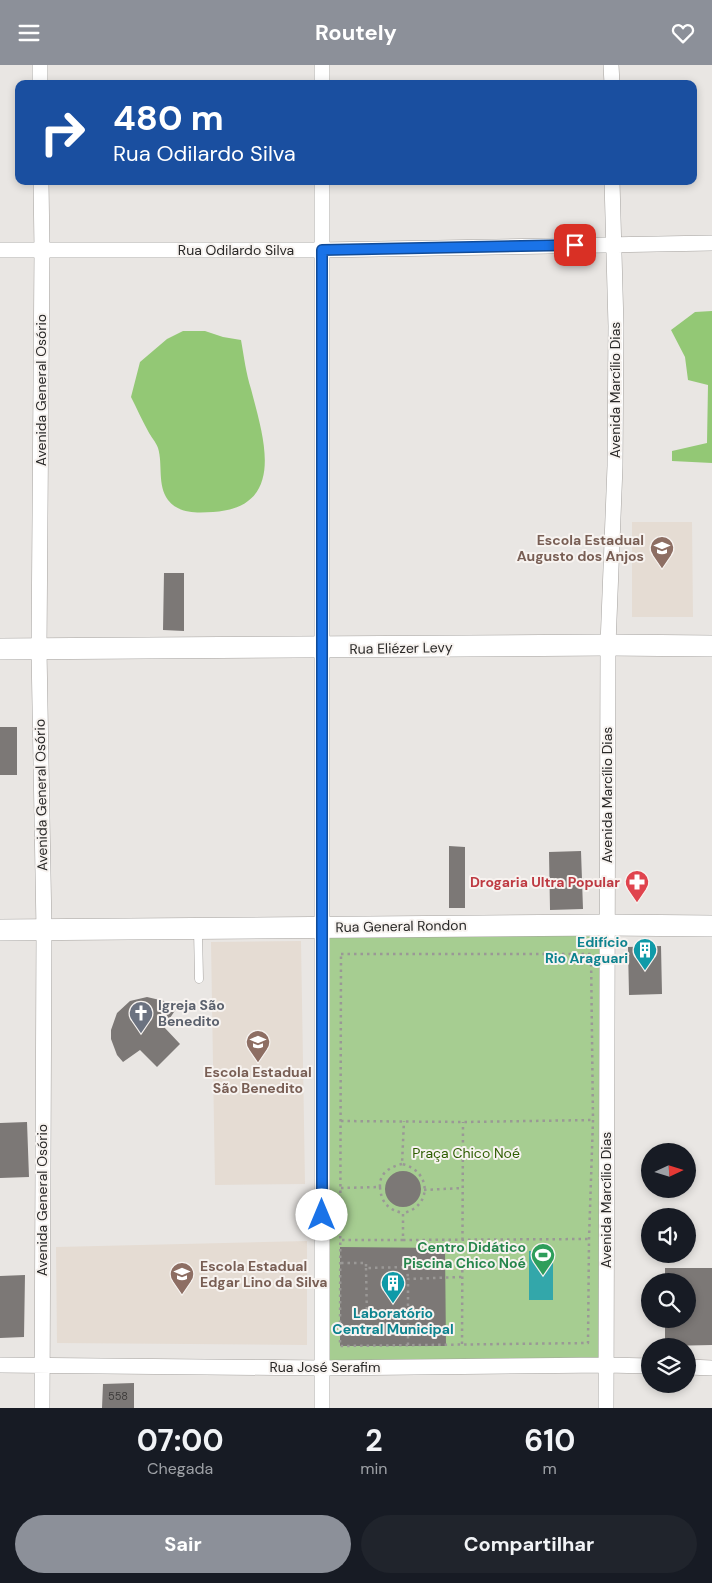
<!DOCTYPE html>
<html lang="pt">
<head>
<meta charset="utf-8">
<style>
	:root { --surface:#171b24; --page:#20242c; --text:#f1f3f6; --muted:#9ea1a6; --accent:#8c9099 }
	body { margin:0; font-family:"DM Sans",sans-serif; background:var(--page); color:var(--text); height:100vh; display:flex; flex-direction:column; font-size:19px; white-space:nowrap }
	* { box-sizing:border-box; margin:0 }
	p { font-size:16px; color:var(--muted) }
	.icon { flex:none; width:28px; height:28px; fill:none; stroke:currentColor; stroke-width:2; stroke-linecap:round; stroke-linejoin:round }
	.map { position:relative; height:1343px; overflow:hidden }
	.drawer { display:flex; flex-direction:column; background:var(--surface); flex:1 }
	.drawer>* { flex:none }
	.top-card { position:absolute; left:15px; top:15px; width:682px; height:105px; border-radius:10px; box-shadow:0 2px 8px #0003; background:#1a4fa0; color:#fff; overflow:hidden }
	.needle { width:32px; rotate:86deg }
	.fabs { position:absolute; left:641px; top:1078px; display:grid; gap:10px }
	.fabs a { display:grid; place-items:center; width:55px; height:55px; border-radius:50%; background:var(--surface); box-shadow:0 2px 8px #0003; font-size:25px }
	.pin { position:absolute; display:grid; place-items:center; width:42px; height:42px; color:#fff; margin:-21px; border-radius:10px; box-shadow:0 2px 8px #0006 }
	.me { position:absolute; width:55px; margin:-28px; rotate:0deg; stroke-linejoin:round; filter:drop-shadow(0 0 4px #0008) }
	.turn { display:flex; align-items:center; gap:18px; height:105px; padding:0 15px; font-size:22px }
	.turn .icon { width:65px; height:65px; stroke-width:2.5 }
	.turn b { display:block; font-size:35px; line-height:42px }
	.eta { display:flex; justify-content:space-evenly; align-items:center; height:85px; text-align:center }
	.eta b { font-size:30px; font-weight:700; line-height:35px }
	.button { display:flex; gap:10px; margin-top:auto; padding:10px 15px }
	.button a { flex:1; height:58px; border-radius:30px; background:var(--accent); color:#fff; font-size:20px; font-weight:700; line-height:58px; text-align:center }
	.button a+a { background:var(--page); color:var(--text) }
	header { display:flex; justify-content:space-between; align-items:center; height:65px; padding:0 15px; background:var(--accent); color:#fff; font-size:22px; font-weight:700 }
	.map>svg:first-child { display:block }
	.built { fill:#e5dcd3 }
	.green { fill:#a6cd91 }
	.forest { fill:#93c875 }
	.water { fill:#33a7aa }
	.building { fill:#7c7876 }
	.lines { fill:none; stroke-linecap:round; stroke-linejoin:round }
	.service-casing { stroke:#a5a29f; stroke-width:9 }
	.minor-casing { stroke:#a5a29f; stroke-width:16 }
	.secondary-casing { stroke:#a5a29f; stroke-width:22 }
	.path { stroke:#9a9896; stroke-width:2.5; stroke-dasharray:2.5 4; stroke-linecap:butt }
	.service { stroke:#fff; stroke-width:8 }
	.minor { stroke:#fff; stroke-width:15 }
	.secondary { stroke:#fff; stroke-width:21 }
	.route-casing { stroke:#114b97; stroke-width:12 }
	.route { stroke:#1a73e8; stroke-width:9 }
	.labels { text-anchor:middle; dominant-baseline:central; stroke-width:4; stroke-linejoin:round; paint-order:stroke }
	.number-label { font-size:11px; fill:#3e3c3b }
	.street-label { font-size:14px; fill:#292827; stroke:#f7f3f0 }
	.education-label { font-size:14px; font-weight:bold; fill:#785e54; stroke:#f7f3f0; text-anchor:end }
	.health-label { font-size:14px; font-weight:bold; fill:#be3a42; stroke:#f7f3f0; text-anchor:end }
	.culture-label { font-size:14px; font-weight:bold; fill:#0d838f; stroke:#f7f3f0; text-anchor:end }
	.worship-label { font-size:14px; font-weight:bold; fill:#5b616d; stroke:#f7f3f0; text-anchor:start }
	.park-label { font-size:14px; fill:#2e5d01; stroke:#f7f3f0 }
	.leisure-label { font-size:14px; font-weight:bold; fill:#27864d; stroke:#f7f3f0; text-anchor:end }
</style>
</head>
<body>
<header><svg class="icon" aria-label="menu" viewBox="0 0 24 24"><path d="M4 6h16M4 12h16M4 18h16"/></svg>Routely<svg class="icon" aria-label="heart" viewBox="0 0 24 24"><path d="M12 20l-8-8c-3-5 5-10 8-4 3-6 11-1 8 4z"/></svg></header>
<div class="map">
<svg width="712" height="1343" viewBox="0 0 712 1343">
	<rect width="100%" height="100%" fill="#e9e6e3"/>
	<!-- built -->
	<path class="built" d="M632,457H692L693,552H632Z
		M301,876L305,1119L215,1120L211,877Z
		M307,1176V1280L57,1278L56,1182Z"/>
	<!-- green -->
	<path class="green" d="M322,862L609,872L613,1306L322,1303Z"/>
	<!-- forest -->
	<path class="forest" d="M712,246V398L672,396V386L707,378L708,320L688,315L685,292L671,265L695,247Z
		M183,266H205L223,272L241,275C244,292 246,308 251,324C263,371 288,442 213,447C197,448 179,449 168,435C157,420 163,399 158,383C156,377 151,372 148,366C142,355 137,344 131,332L140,297L167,274Z"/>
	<!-- water -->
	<path class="water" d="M553,1185V1235H529V1186Z"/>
	<!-- building -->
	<path class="building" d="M164,508H184V566L163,565Z
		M0,662H17V710H0Z
		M449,781L465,782V843H449Z
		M581,786L583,844L550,845L549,787Z
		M661,881L662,929L629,930L628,882Z
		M147,932L164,936L176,944L164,962L180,979L157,1002L140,985L123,997L117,990L111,974V965L117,948L130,936Z
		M27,1057L29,1112L0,1113V1058Z
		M385 1124a18 18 0 1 1 36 0a18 18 0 1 1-36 0Z
		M340,1182L445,1183L446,1281H340Z
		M665,1203H712V1280L665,1281V1254H688V1216H665Z
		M25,1210L24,1272L0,1273V1211Z
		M134,1318V1343H102L103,1319Z"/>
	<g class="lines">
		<!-- service casing -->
		<g class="service-casing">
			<path id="service" d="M198,865L199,914"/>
		</g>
		<!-- minor casing -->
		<g class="minor-casing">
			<path id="minor" d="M40,0V19
				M322,0V19
				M611,0L612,19
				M41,116L42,185L39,585L44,864L42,1343
				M0,185H322L712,178
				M0,1300L322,1303L606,1300L650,1301
				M688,1302L712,1303
				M322,1343V116
				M606,1343L608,580L615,401L616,261L612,116"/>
		</g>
		<!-- secondary casing -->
		<g class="secondary-casing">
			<path id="secondary" d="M0,584L608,580L712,581
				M0,865L606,860L712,861"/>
		</g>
		<!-- path -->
		<path class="path" d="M341,889H591L593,1055L589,1174L588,1278L340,1281Z
			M341,1056L463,1057L593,1055
			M380,1122C379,1108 390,1102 402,1099
			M341,1123L380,1122C381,1137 388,1145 403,1148
			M424,1125L463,1123
			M342,1175H403V1148C432,1142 432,1106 402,1099L404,1056
			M403,1175L589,1174
			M341,1198H366V1203L407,1202L408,1214
			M366,1203L367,1253L408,1252
			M462,1279L463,1057
			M408,1280V1214L462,1212"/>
		<!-- service -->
		<use href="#service" class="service"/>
		<!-- minor -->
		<use href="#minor" class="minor"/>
		<!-- secondary -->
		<use href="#secondary" class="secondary"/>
	</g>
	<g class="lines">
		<!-- route casing -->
		<g class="route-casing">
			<path id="route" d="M322,1150V185L575,180"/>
		</g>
		<!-- route -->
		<use href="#route" class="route"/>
	</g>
	<!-- icons -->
	<defs>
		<g id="school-pin" transform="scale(1.25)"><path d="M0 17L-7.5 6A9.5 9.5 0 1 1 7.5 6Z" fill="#8d6e63" stroke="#f7f3f0"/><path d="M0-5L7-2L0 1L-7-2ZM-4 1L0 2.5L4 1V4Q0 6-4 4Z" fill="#fff"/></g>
		<g id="pharmacy-pin" transform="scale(1.25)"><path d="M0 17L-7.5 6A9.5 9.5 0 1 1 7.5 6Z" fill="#e0444e" stroke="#f7f3f0"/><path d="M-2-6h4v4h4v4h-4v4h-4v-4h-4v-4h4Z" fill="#fff"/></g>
		<g id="building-pin" transform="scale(1.25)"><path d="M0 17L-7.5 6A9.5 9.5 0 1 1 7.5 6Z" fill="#0f9aa8" stroke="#f7f3f0"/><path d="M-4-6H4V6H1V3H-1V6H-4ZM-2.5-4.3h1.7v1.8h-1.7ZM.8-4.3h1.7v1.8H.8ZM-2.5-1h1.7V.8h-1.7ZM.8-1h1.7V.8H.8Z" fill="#fff"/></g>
		<g id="church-pin" transform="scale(1.25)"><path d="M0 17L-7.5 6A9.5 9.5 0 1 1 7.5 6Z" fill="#6b7280" stroke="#f7f3f0"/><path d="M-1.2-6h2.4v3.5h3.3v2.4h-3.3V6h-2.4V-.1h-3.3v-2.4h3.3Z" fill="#fff"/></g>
		<g id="stadium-pin" transform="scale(1.25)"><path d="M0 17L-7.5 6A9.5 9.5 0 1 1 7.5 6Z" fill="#2e9e5b" stroke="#f7f3f0"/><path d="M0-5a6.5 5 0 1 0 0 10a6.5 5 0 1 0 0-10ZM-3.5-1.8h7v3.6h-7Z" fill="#fff"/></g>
	</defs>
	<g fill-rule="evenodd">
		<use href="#school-pin" x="662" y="483"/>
		<use href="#pharmacy-pin" x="637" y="817"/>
		<use href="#building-pin" x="645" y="885"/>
		<use href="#church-pin" x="141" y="948"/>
		<use href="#school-pin" x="258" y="977"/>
		<use href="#stadium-pin" x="543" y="1190"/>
		<use href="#school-pin" x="182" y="1209"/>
		<use href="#building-pin" x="393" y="1218"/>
	</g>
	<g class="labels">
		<!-- number labels -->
		<g class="number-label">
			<text x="118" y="1331">558</text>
		</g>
		<!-- street labels -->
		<g class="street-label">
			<text x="236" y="185">Rua Odilardo Silva</text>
			<text transform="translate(41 325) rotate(-90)">Avenida General Osório</text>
			<text transform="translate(615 325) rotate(-90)">Avenida Marcílio Dias</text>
			<text transform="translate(401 583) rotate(-1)">Rua Eliézer Levy</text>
			<text transform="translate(41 730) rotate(-91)">Avenida General Osório</text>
			<text transform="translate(607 730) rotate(-90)">Avenida Marcílio Dias</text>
			<text transform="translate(401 861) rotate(-1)">Rua General Rondon</text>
			<text transform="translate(42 1135) rotate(-90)">Avenida General Osório</text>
			<text transform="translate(606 1135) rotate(-90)">Avenida Marcílio Dias</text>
			<text x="325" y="1302">Rua José Serafim</text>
		</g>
		<!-- education labels -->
		<g class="education-label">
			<text x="644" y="475">Escola Estadual<tspan x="644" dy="16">Augusto dos Anjos</tspan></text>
			<text x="258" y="1007" text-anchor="middle">Escola Estadual<tspan x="258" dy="16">São Benedito</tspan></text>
			<text x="200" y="1201" text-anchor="start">Escola Estadual<tspan x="200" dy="16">Edgar Lino da Silva</tspan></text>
		</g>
		<!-- health labels -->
		<g class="health-label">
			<text x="620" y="817">Drogaria Ultra Popular</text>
		</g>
		<!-- culture labels -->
		<g class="culture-label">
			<text x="628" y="877">Edifício<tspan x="628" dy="16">Rio Araguari</tspan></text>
			<text x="393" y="1248" text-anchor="middle">Laboratório<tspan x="393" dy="16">Central Municipal</tspan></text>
		</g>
		<!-- worship labels -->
		<g class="worship-label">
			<text x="158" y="940">Igreja São<tspan x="158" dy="16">Benedito</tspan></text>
		</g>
		<!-- park labels -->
		<g class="park-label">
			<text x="466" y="1088">Praça Chico Noé</text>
		</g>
		<!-- leisure labels -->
		<g class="leisure-label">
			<text x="526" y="1182">Centro Didático<tspan x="526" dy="16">Piscina Chico Noé</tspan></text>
		</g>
	</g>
</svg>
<div class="fabs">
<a><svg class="needle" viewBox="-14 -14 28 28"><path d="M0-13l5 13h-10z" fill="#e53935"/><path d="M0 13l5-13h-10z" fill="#9ea1a6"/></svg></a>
<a><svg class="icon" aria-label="sound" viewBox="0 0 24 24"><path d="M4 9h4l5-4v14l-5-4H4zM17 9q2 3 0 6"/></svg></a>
<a><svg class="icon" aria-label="search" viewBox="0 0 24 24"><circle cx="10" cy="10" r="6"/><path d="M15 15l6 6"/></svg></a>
<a><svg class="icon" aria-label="layers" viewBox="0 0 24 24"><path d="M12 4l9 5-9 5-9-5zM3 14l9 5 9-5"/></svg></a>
</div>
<div class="pin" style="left:575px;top:180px;background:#d93025"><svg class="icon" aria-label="arrive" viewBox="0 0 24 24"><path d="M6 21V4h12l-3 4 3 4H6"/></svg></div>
<svg class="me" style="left:322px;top:1150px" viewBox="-20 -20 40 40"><circle r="19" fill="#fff"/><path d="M0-13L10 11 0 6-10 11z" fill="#1a73e8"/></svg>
<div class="top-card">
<div class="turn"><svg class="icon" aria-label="right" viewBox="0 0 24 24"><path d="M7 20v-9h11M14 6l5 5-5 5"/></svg><div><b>480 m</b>Rua Odilardo Silva</div></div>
</div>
</div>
<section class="drawer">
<div class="eta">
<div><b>07:00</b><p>Chegada</p></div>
<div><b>2</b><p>min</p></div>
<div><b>610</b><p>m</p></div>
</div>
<div class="button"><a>Sair</a><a>Compartilhar</a></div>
</section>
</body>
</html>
